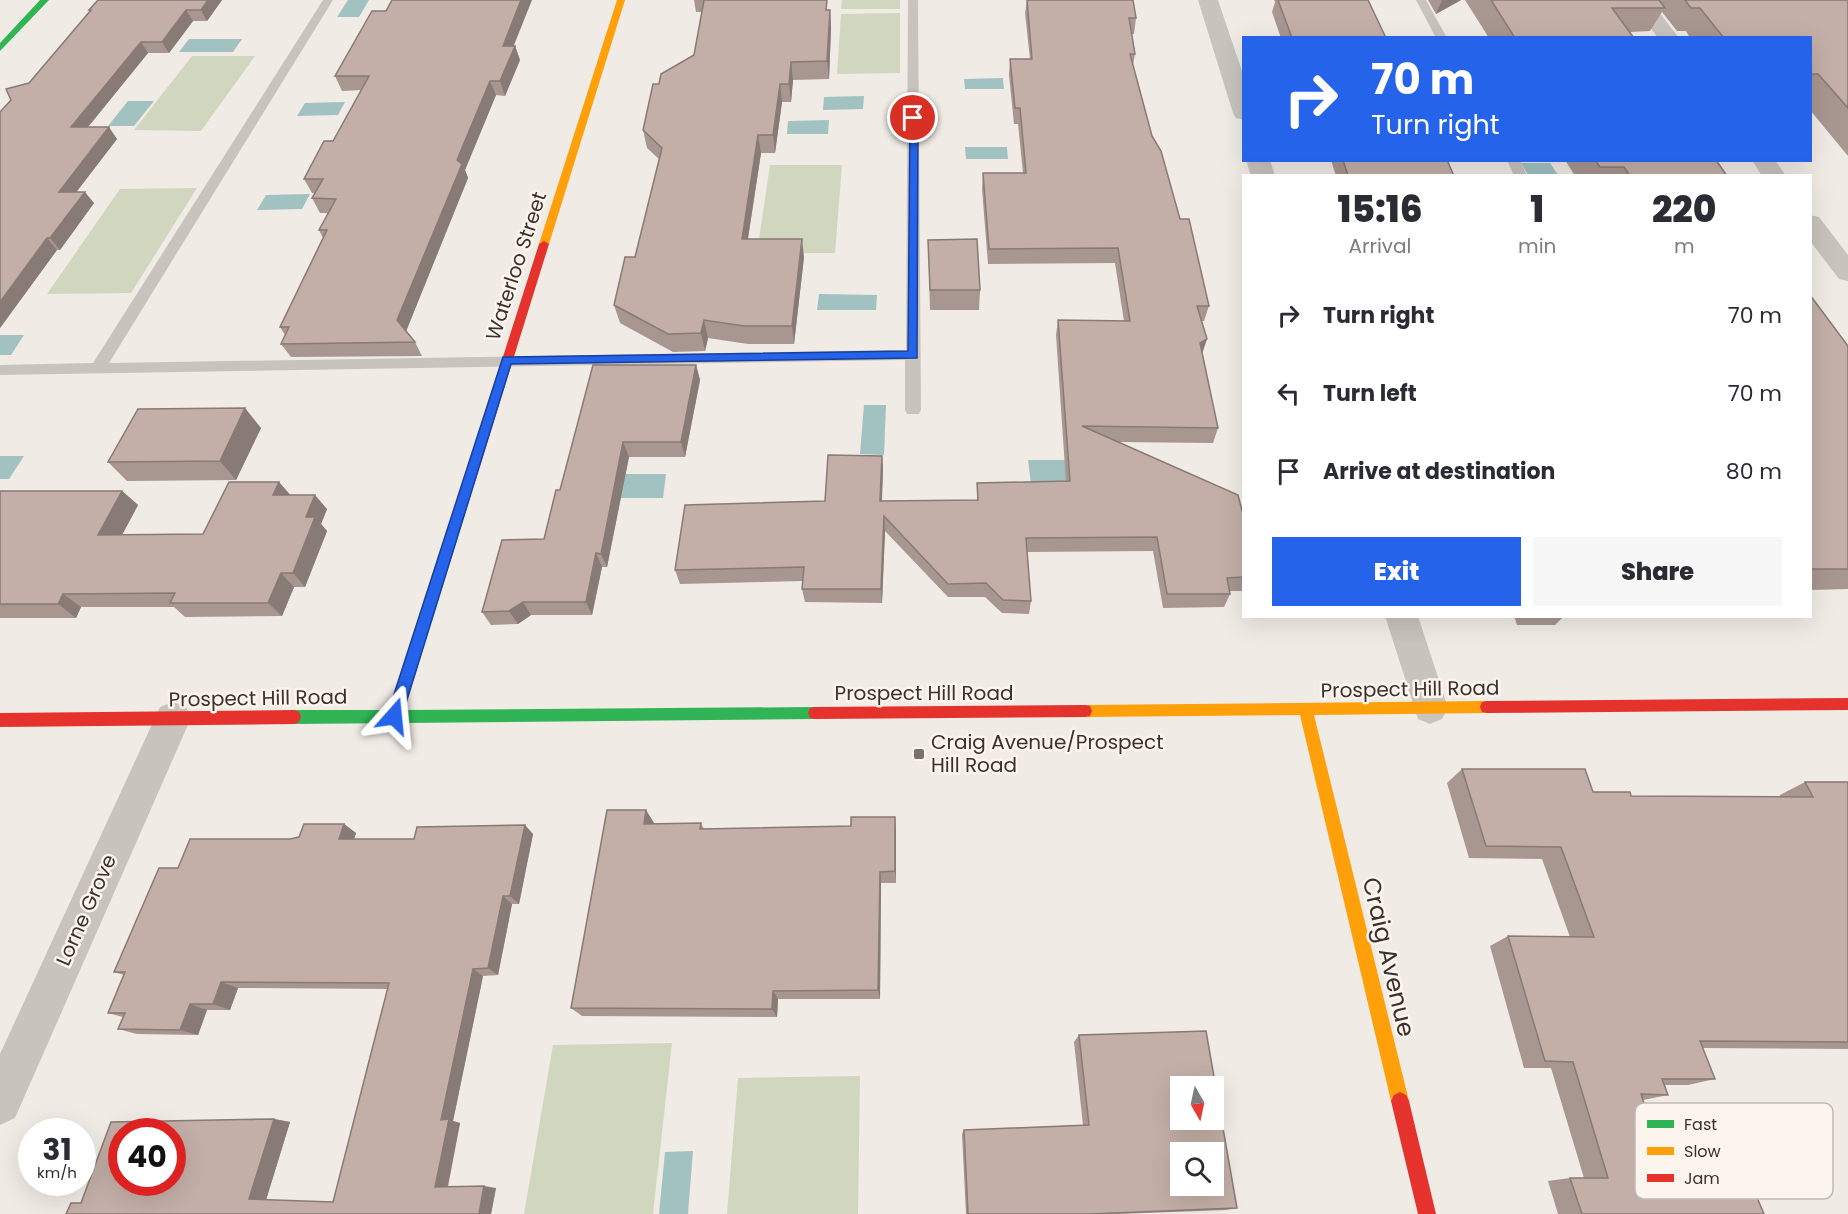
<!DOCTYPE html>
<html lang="en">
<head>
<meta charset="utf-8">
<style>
	:root { --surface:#fff; --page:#f7f7f7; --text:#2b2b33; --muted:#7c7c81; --accent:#2563eb }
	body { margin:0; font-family:Poppins,sans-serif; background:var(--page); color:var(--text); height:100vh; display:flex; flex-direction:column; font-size:22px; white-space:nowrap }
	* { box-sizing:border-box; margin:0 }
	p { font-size:20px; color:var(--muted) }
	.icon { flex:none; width:33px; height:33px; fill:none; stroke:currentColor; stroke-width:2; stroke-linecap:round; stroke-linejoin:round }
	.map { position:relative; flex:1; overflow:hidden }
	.sheet { position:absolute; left:1242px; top:174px; width:570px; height:444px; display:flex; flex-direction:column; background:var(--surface); border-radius:0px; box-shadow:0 6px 24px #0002 }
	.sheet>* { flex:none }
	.guide { position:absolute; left:1242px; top:36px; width:570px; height:126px; border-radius:0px; box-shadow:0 6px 24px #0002; background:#2563eb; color:#fff; overflow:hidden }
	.needle { width:39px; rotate:171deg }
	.fabs { position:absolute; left:1170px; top:1076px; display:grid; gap:12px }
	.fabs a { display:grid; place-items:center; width:54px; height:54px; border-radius:0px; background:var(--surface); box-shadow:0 6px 24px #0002; font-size:30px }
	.speed { position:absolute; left:18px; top:1118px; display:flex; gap:12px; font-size:30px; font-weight:700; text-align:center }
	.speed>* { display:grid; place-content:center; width:78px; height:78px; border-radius:50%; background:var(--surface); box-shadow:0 6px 24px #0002; line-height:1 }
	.speed small { font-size:15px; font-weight:400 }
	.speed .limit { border:9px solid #d22; background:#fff; color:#111 }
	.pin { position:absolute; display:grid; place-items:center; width:51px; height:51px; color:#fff; margin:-26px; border:3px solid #fff; border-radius:50%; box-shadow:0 2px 6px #0007 }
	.me { position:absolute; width:66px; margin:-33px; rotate:18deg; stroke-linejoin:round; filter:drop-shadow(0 0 4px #0008) }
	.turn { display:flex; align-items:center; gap:21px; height:126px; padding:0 30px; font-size:27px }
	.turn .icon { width:78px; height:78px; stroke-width:2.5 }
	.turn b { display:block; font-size:42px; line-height:51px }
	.eta { display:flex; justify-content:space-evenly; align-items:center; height:102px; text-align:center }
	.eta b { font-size:36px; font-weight:800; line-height:42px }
	.action { display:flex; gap:12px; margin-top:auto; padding:12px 30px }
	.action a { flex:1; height:69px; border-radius:0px; background:var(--accent); color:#fff; font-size:24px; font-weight:800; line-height:69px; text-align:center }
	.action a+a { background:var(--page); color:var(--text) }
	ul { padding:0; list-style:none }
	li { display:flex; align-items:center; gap:18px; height:78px; padding:0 30px }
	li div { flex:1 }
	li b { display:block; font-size:22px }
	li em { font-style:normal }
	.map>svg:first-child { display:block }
	.green { fill:#d1d6bf }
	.water { fill:#a1c2c1 }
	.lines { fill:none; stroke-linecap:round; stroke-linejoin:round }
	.lane { fill:#c9c3be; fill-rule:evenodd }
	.street { fill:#c9c3be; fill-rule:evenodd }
	.fast { fill:#30b455; fill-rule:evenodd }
	.slow { fill:#ff9f0a; fill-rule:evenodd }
	.jam { fill:#e5322d; fill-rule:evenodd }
	.wall { fill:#a89690 }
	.shaded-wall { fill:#887a75 }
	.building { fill:#c3afa7; stroke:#887a75; stroke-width:1.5; fill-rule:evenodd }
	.route { fill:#2563eb; stroke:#184099; stroke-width:1.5 }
	.poi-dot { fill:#7a716c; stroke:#fbf5ee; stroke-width:2 }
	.labels { text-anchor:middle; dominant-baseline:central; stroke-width:5; stroke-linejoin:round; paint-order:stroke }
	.street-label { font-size:20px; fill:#3b302b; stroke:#fbf5ee }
	.poi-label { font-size:20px; fill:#3b302b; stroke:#fbf5ee; text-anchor:start }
	.near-street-label { font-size:24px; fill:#3b302b; stroke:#fbf5ee }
	.key { fill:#fbf5ee; stroke:#c1bab4; stroke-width:1.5 }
	.key-label { font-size:16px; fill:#3b302b }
</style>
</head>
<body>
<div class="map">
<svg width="1848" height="1214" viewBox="0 0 1848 1214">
	<rect width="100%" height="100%" fill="#f0ebe5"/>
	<!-- green -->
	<path class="green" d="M842,0H900V9H841Z
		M900,13V73L837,74L841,14Z
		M192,56H255L201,131L134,130Z
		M770,165H842L835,253H757Z
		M197,188L131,293L47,294L120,189Z
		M672,1043L653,1214H524L553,1045Z
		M860,1076L858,1214H727L738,1078Z"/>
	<!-- water -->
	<path class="water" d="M348,0H369L359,17H337Z
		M189,39H242L233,52H179Z
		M1003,78L1004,89H965L964,79Z
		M864,96L863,109L823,110L824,97Z
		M128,101H154L134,126H108Z
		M345,102L338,115L297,116L305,103Z
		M829,120L828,134H787L788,121Z
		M965,147H1007L1008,159H966Z
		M1521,163H1550L1558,175H1528Z
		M310,194L302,209L257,210L266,195Z
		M819,294L877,295L876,310H817Z
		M0,335H24L11,355H0Z
		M864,405H886L884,455L860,454Z
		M0,456H24L9,479H0Z
		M1028,460H1082L1085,484H1031Z
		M611,474H666L663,498H607Z
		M693,1151L688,1214H659L665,1152Z"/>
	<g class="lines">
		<!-- lane -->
		<path class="lane" d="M323,0H333L109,363L906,350L908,0H918L921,410L919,414H907L905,410V360L0,375V365L93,363Z
			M1416,0H1426L1447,38H1436Z
			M1507,160H1520L1527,176H1514Z"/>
		<!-- street -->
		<path class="street" d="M1198,0H1218L1244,77V120L1236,118L1233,113Z
			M1630,0H1650L1679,38H1658Z
			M1246,160H1270L1275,176H1251Z
			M1752,160H1775L1786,176H1762Z
			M1810,215L1819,217L1848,255V281L1839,279L1810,241Z
			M1385,616H1418L1448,708L1442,719L1430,724L1418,719Z
			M173,702L186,707L191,718L15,1118L0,1125V1054L160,707Z"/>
		<!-- fast -->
		<path class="fast" d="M40,0H49L0,51V43Z
			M467,483L473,488L404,710L815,707L820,708L822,713L820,718L815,719L294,724L289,722L287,717L289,712L294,710H390L461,488Z"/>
		<!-- slow -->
		<path class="slow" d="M617,0H625L549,244L544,247L540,246L539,244Z
			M1487,701L1492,702L1494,707L1492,712L1487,713L1314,715L1409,1101L1406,1107L1400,1110L1394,1107L1391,1101L1300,715L1085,717L1080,716L1078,711L1080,706L1085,705Z"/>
		<!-- jam -->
		<path class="jam" d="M544,241L549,244L473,488L467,493L461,488L539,244Z
			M1848,698V710L1487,713L1482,712L1480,707L1482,702L1487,701Z
			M1085,705L1090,706L1092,711L1090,716L1085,717L815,719L810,718L808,713L810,708L815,707Z
			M294,710L299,712L301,717L299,722L294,724L0,727V713Z
			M1400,1092L1406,1095L1409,1101L1436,1214H1418L1391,1101L1394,1095Z"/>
	</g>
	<!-- wall -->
	<path class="wall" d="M98,0H222L207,21H193L169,53H148L88,127L117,139L76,192L94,203L60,250H57L0,328L29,83L90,12L89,10Z
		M694,0H827V10H830L831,28L829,79L793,80L791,102H782L775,153H761L748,239L804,257L794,344H748L708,338L705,351L673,352L620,323L614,305L635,257L659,159L647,148L643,130L659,84L694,55L702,12H696Z
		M1027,0L1136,18L1134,34H1132L1135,54L1133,65L1152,136L1209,306L1204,321H1201L1207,339L1202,352L1218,428L1213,443L1117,442L1244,518V591H1230V594L1224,607L1163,608L1153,551L1027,552L1031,601L1029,614L1002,613L985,597H948L885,531L882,603L805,602L802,589L803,581L680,584L675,570L825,501L882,456L883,470L882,501L977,500V483L1066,482L1056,335L1058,320L1124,321L1115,263L988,264L982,189L983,173H1023L1018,124H1014L1009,75L1010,59H1030L1025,13Z
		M1274,0H1368L1386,38H1281L1272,12L1275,2Z
		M1428,0H1461L1436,14Z
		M1465,0H1848V156L1810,110V38H1690L1686,31H1677L1662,12L1650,31L1630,32L1634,38H1489Z
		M386,11L515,46L520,60L505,96L496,95L465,170L468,178L406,331L415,342L422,356L291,357L281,344L285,335L280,327L323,238L319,230L328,213H320L312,198L315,193H312L304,179L333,141L361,90L342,91L335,76Z
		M1331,160H1447L1454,176H1336Z
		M1565,160H1716L1727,176H1575Z
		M928,240L980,290L979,310H930Z
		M1810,295L1848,346V589L1810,590Z
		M696,365L700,380L685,457H629L607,567H602L592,615H531L518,624L491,625L482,612L544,539L560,490Z
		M261,428L236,480L127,481L108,462Z
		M279,482L290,495L327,509L321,524L327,531L305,587H294L282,616L185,617L174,607H81L76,618H0V491H122L138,505L122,535L203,534Z
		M1514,616H1564L1555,625H1517Z
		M1462,769L1593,792L1631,796L1780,797V795L1805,782H1848V1049L1703,1048L1715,1079L1688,1085H1665L1668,1095L1643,1100L1667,1177L1764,1214H1558L1548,1181L1570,1178H1584L1551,1068H1524L1490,946L1508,936L1570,937L1542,859L1469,858L1447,783Z
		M646,810L654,824L701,823L704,829L851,826L895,817L896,883H881L880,999H778L777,1017L582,1016L571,1008Z
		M344,824L356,833L354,839H414L533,834L519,904H512L498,975L483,976L453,1121L460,1123L448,1187L496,1188L491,1214L81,1203L274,1119L290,1122L266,1200L333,1202L388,989L238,988L230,1010H207L198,1035L137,1034L118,1029L123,1017L108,1013L124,975L114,972L178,868L299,837Z
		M1079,1035L1237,1208L1226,1210L1119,1214H966L962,1134L964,1130L1083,1125L1074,1042Z"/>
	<!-- shaded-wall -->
	<path class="shaded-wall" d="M208,0H222L207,21L201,10Z
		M521,0H532L508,60L503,46Z
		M1442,0H1461L1436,14Z
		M186,10L193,21L169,53L162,42Z
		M830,10L831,28L829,79L827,61Z
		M141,42L148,53L79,138L71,127Z
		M515,46L520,60L505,96L500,81Z
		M791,62L793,80L791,102L789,84Z
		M490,81L496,95L465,170L468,178L405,334L397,320L457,160Z
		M780,84L782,102L775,153L773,135Z
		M109,127L117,139L68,203L59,192Z
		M758,135L761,153L745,257L742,239Z
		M85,192L94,203L60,250L50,238Z
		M47,238L57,250L0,328V302Z
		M802,239L804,257L794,344L792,326Z
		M704,320L708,338L705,351L701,333Z
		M1207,339L1202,354L1200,343Z
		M696,365L700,380L685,457L681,442Z
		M245,408L261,428L236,480L220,461Z
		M623,442L629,457L607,567L601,554Z
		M882,456L883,470L881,515L880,501Z
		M279,482L292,497L273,495Z
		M122,491L138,505L114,550L98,535Z
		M315,495L327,509L321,524L327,531L305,587L293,573L306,517Z
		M884,516L885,531L882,603L881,589Z
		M596,553L602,567L592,615L586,602Z
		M281,573L294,587L282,616L268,603Z
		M63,594L81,607L76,618L58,604Z
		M523,602L531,615L518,624L509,611Z
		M646,810L654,823L652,836L644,824Z
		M895,817L896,830V883L895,871Z
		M344,824L356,833L351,848L339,839Z
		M525,825L533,834L519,904L510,896Z
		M880,872L881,883L880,999L878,990Z
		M503,896L512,904L498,975L488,968Z
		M473,969L483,976L453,1121L460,1123L447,1189L435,1187L441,1120Z
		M221,982L238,988L230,1010L213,1004Z
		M773,991L778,999L777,1017L772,1009Z
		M190,1004L207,1010L198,1035L180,1030Z
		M274,1119L290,1122L266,1200L249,1199Z
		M484,1186L496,1188L491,1214H479Z"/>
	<!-- building -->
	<path class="building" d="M98,0H208L201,10H186L162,42H141L71,127H109L59,192H85L50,238H47L0,302V112L11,100L6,89L29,83L91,10H89Z
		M392,0H521L503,46H515L500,81H490L457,160L462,164L397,320L415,342L281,344L289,327H280L327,230H319L336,199L312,198L323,179H304L324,141H333L369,76H335L372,11H386Z
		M704,0H827L826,10H830L827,61L791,62L789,84H780L773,135H758L742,239H802L792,326H744L704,320L701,333L668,334L614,305L625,257H635L662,148L643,130L653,84H659L661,74L694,55Z
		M1027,0H1133L1136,18H1129L1135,54H1130L1152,136L1161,151L1180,219H1189L1209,306H1197L1207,339L1200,343L1218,428L1082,426L1238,495L1244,518V577L1227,578L1230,594H1167L1157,537L1026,538L1031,601L1003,600L986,583L948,584L884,516L881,589H802L804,567L675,570L685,505L825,501L828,455L882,456L880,501L978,500L977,483L1070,481L1058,320L1130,321L1118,248L989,249L983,173H1026L1020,108H1015L1010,59H1032Z
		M1278,0H1368L1386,38H1292Z
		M1491,0H1659L1665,8H1612L1634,38H1515Z
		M1685,0H1848V108L1818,74H1810V38H1724L1700,8H1691Z
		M1343,160H1447L1454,176H1348Z
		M1595,160H1716L1727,176H1630L1624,167H1600Z
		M977,239L980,290H930L928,240Z
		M1810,295L1848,346V569H1810Z
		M593,365H696L681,442H623L601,554L596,553L586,602H523L509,611L482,612L502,540L544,539L556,490H560Z
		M245,408L220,461L108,462L138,409Z
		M229,482H279L273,495H315L306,517H315L293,573H281L268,603H170L175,593L63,594L58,604H0V491H122L98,535L203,534Z
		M1462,769H1585L1593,792H1630L1631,796L1813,797L1805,782H1848V1042L1700,1041L1715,1079H1662L1668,1095L1641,1094L1667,1177L1748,1176L1764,1214H1582L1570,1178H1608L1573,1062L1545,1061L1508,936L1594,937L1561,847L1486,846Z
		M607,810H646L644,824L701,823L700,829L851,826V817H895V871L880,872L878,990L773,991L772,1009L571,1008Z
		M304,824H344L339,839H414L417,827L525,825L510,896H503L488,968L473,969L441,1120L449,1119L435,1187L484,1186L479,1214H66L71,1203H81L111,1122L274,1119L249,1199L333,1202L389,983L221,982L213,1004H190L180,1030L118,1029L125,1013H108L125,972H114L159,868H178L190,839H290L299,837ZM122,1131H172V1182H122Z
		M1206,1031L1237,1208L1088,1214H968L964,1130L1089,1125L1079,1035ZM1180,1086H1214V1119H1180ZM1180,1152H1214V1185H1180Z"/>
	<!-- route -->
	<path class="route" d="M910,116L918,118L917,358L511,364L402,716L400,720L394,722L389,720L387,716L503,357L908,351Z"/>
	<!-- markers -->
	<rect class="poi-dot" x="913" y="748" width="12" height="12" rx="3"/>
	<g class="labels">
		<!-- street labels -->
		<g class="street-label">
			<text transform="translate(516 266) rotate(-72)">Waterloo Street</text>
			<text transform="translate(1410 689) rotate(-1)">Prospect Hill Road</text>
			<text x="924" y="693">Prospect Hill Road</text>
			<text transform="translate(258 698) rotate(-1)">Prospect Hill Road</text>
			<text transform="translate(86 910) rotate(-66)">Lorne Grove</text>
		</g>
		<!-- poi labels -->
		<g class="poi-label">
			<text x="931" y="742">Craig Avenue/Prospect<tspan x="931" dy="23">Hill Road</tspan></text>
		</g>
		<!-- near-street labels -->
		<g class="near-street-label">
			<text transform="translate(1389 957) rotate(77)">Craig Avenue</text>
		</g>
	</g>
	<!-- legend -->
	<rect x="1635" y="1103" width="198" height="96" rx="9" class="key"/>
	<rect x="1647" y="1120" width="27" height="8" fill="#30b455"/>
	<rect x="1647" y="1147" width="27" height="8" fill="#ff9f0a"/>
	<rect x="1647" y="1174" width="27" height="8" fill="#e5322d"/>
	<g class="key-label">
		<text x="1684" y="1130">Fast</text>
		<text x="1684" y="1157">Slow</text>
		<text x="1684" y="1184">Jam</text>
	</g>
</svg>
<div class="fabs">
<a><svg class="needle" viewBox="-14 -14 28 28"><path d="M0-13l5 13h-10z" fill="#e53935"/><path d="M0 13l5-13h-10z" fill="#7c7c81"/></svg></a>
<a><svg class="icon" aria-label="search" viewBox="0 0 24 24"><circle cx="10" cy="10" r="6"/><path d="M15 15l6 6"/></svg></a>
</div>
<div class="speed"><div>31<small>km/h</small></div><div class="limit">40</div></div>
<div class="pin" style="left:913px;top:118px;background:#d93025"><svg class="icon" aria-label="arrive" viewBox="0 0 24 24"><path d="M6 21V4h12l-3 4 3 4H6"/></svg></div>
<svg class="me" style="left:394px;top:716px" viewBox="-20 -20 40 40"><path d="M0-17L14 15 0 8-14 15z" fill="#2563eb" stroke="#fff" stroke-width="4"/></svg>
<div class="guide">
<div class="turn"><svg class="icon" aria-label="right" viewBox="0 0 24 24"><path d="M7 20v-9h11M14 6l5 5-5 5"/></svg><div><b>70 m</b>Turn right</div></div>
</div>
<section class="sheet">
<div class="eta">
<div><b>15:16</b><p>Arrival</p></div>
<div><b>1</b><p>min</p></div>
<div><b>220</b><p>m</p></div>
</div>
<ul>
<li><svg class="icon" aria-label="right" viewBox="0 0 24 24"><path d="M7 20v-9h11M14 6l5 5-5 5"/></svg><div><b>Turn right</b></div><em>70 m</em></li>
<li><svg class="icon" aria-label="left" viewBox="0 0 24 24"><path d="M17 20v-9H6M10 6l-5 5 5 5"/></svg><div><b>Turn left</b></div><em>70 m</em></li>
<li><svg class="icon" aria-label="arrive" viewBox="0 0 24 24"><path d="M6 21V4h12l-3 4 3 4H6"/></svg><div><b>Arrive at destination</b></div><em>80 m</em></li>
</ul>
<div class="action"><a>Exit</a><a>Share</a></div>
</section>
</div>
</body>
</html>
